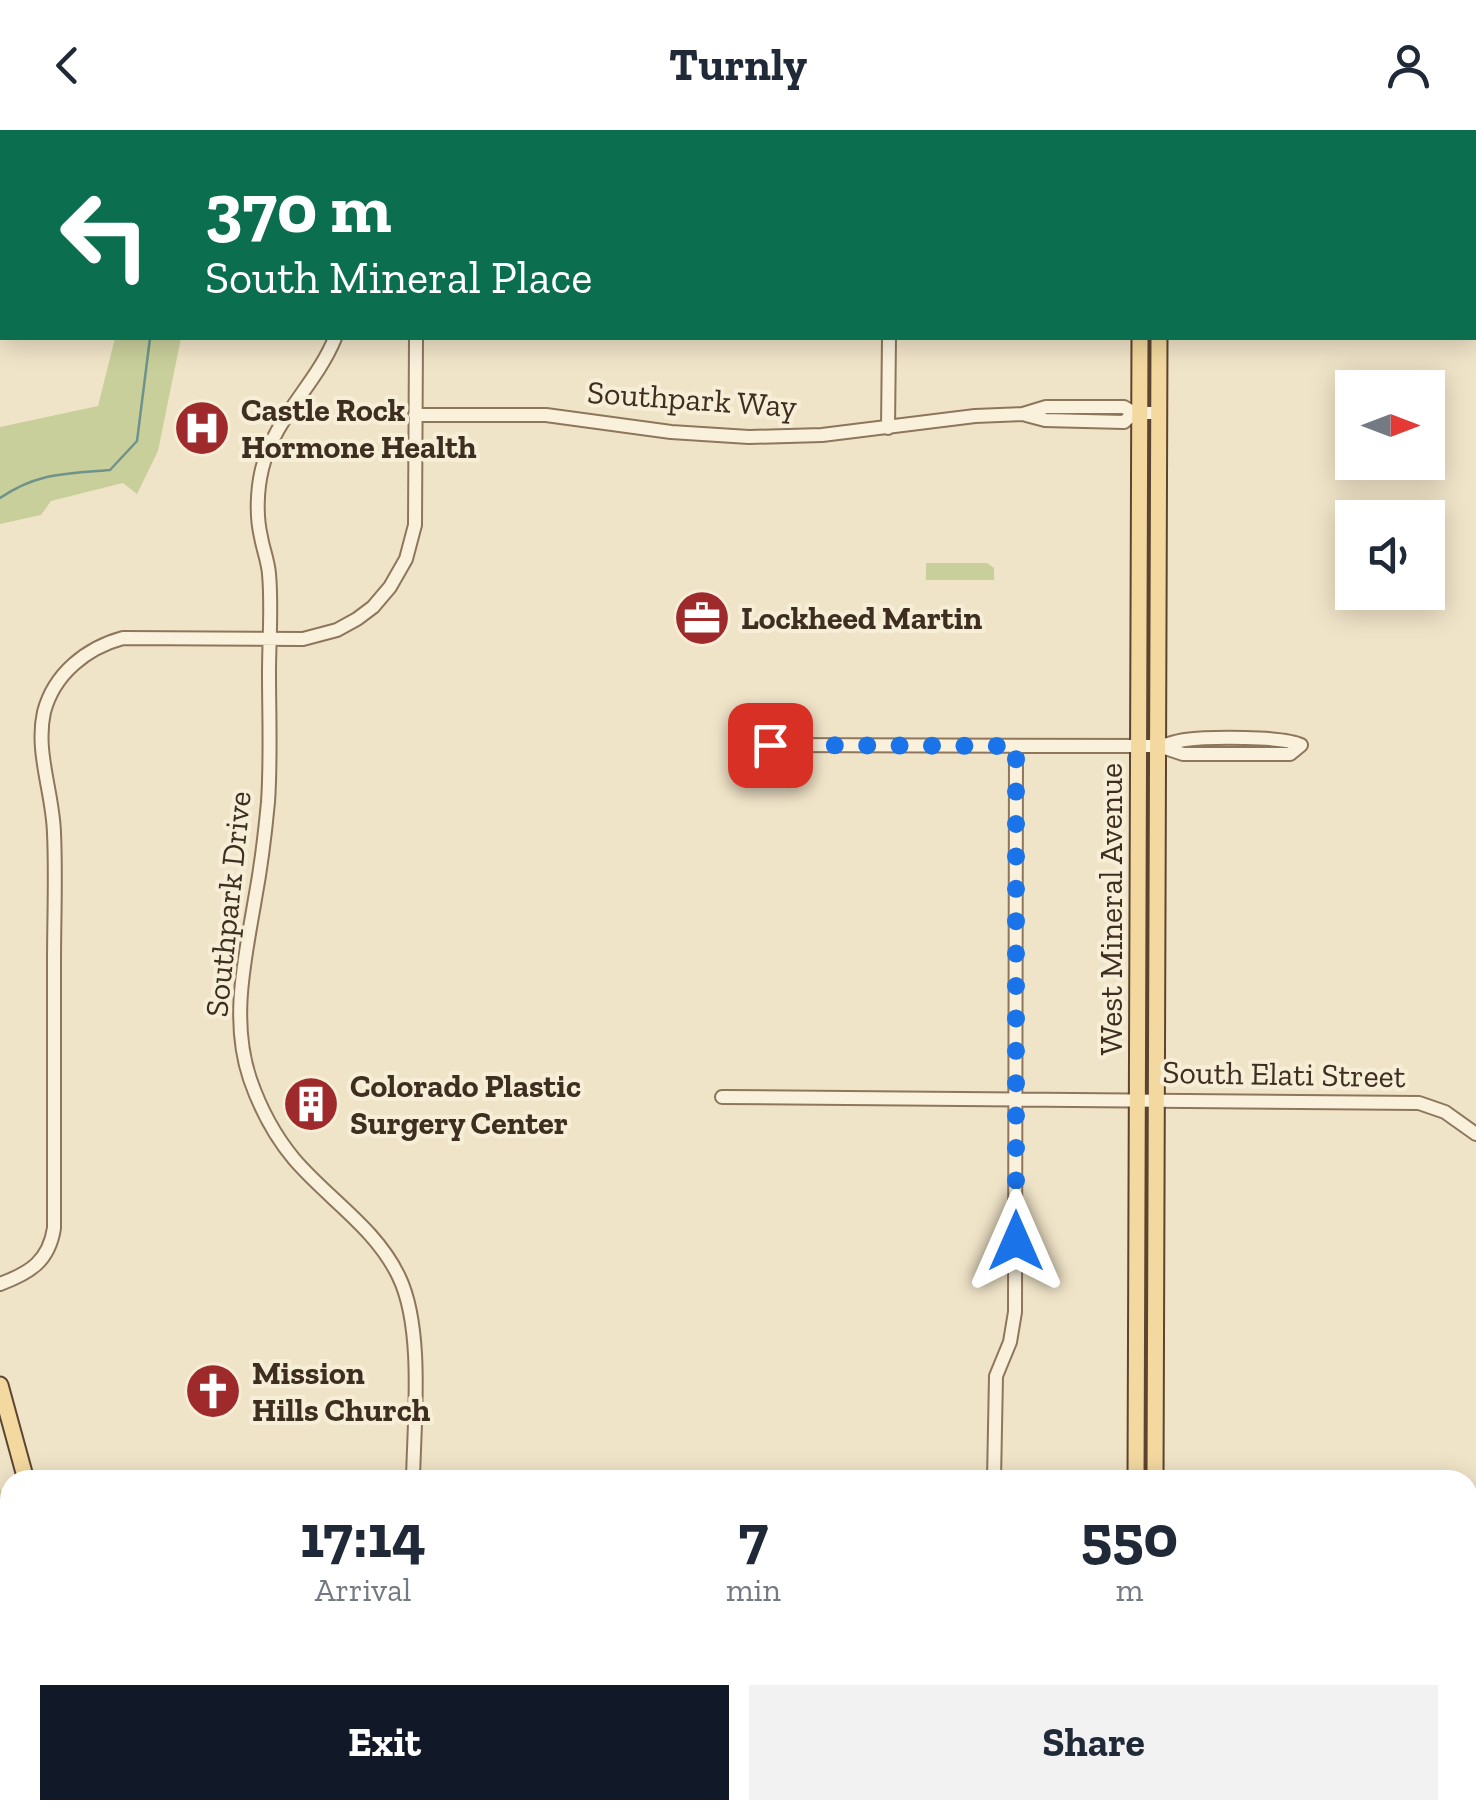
<!DOCTYPE html>
<html lang="en">
<head>
<meta charset="utf-8">
<style>
	:root { --surface:#fff; --page:#f2f2f3; --text:#1f2937; --muted:#747a83; --accent:#111827 }
	body { margin:0; font-family:"Zilla Slab",serif; background:var(--page); color:var(--text); height:100vh; display:flex; flex-direction:column; font-size:38px; white-space:nowrap }
	* { box-sizing:border-box; margin:0 }
	p { font-size:32px; color:var(--muted) }
	.icon { flex:none; width:55px; height:55px; fill:none; stroke:currentColor; stroke-width:2; stroke-linecap:round; stroke-linejoin:round }
	.map { position:relative; flex:1; overflow:hidden }
	.details { position:absolute; left:0px; top:1340px; width:1478px; height:350px; display:flex; flex-direction:column; background:var(--surface); border-radius:30px 30px 0 0; box-shadow:0 5px 25px #0003 }
	.details>* { flex:none }
	.hud { position:absolute; left:0px; top:0px; width:1478px; height:210px; box-shadow:0 5px 25px #0003; background:#0b6e4f; color:#fff; overflow:hidden }
	.needle { width:65px; rotate:90deg }
	.controls { position:absolute; left:1335px; top:240px; display:grid; gap:20px }
	.controls a { display:grid; place-items:center; width:110px; height:110px; border-radius:0px; background:var(--surface); box-shadow:0 5px 25px #0003; font-size:50px }
	.pin { position:absolute; display:grid; place-items:center; width:85px; height:85px; color:#fff; margin:-42px; border-radius:20px; box-shadow:0 5px 15px #0006 }
	.me { position:absolute; width:110px; margin:-55px; rotate:0deg; stroke-linejoin:round; filter:drop-shadow(0 0 8px #0008) }
	.turn { display:flex; align-items:center; gap:35px; height:210px; padding:0 40px; font-size:45px }
	.turn .icon { width:130px; height:130px; stroke-width:2.5 }
	.turn b { display:block; font-size:70px; line-height:85px }
	.eta { display:flex; justify-content:space-evenly; align-items:center; height:170px; text-align:center }
	.eta b { font-size:60px; font-weight:700; line-height:70px }
	.action { display:flex; gap:20px; margin-top:auto; padding:20px 40px }
	.action a { flex:1; height:115px; border-radius:0px; background:var(--accent); color:#fff; font-size:40px; font-weight:700; line-height:115px; text-align:center }
	.action a+a { background:var(--page); color:var(--text) }
	header { display:flex; justify-content:space-between; align-items:center; height:130px; padding:0 40px; background:var(--surface); font-size:45px; font-weight:700 }
	.map>svg:first-child { display:block }
	.green { fill:#c9cf9b }
	.lines { fill:none; stroke-linecap:round; stroke-linejoin:round }
	.stream { stroke:#6f938a; stroke-width:2.5 }
	.minor-casing { stroke:#8d765c; stroke-width:16 }
	.major-casing { stroke:#5b4430; stroke-width:19 }
	.minor { stroke:#faf1dc; stroke-width:12 }
	.major { stroke:#f3d9a0; stroke-width:15 }
	.route { stroke:#1a73e8; stroke-width:18; stroke-dasharray:0 32.4 }
	.labels { text-anchor:middle; dominant-baseline:central; stroke-width:8; stroke-linejoin:round; paint-order:stroke }
	.street-label { font-size:32px; fill:#3d2e20; stroke:#f7eed8 }
	.poi-label { font-size:32px; font-weight:bold; fill:#3d2e20; stroke:#f7eed8; text-anchor:start }
</style>
</head>
<body>
<header><svg class="icon" aria-label="back" viewBox="0 0 24 24"><path d="M15 5l-7 7 7 7"/></svg>Turnly<svg class="icon" aria-label="person" viewBox="0 0 24 24"><circle cx="12" cy="8" r="4"/><path d="M4 21q1-7 8-7t8 7"/></svg></header>
<div class="map">
<svg width="1476" height="1690" viewBox="0 0 1476 1690">
	<rect width="100%" height="100%" fill="#f0e4c8"/>
	<!-- green -->
	<path class="green" d="M115,208H181L158,321L137,364L123,353L51,371L41,385L0,394V297L98,276Z
		M926,433H987L994,438V450H926Z
		M0,1358L6,1378L10,1409V1680H32V1690H0Z"/>
	<g class="lines">
		<!-- stream -->
		<path class="stream" d="M199,2L200,0
			M0,368C38,342 66,344 110,340L137,311L150,208"/>
		<!-- minor casing -->
		<g class="minor-casing">
			<path id="minor" d="M325,0V2
				M688,0L689,2
				M493,2L494,0
				M335,208C316,255 274,288 262,339C257,360 256,386 261,407C263,419 268,431 269,444C272,476 269,510 269,543C269,585 271,629 268,672C265,704 261,737 255,769C245,829 230,890 250,949C260,978 274,1005 294,1029C328,1069 376,1098 399,1147C424,1199 414,1292 413,1350
				M415,285H546L671,302L749,307L822,305L975,286L1023,284L1046,277H1124L1134,283H1159
				M1026,285L1045,290L1124,292L1134,283
				M888,298L889,208
				M770,615L1159,616L1183,624H1290L1301,615
				M1161,616C1169,614 1177,611 1185,610C1208,607 1283,606 1301,615
				M722,967L1419,973L1445,982L1476,1004
				M0,1154C30,1143 49,1131 54,1098C54,1009 54,921 54,832C54,789 56,746 54,703C53,663 35,622 44,582C54,544 86,518 123,508L303,509L337,500L357,489L373,477L390,457L406,429L415,395L416,208
				M994,1350L996,1246L1010,1212L1015,1182L1016,617
				M336,1680L340,1690
				M911,1690L916,1680"/>
		</g>
		<!-- major casing -->
		<g class="major-casing">
			<path id="major" d="M1140,2V0
				M1160,2V0
				M0,1255L26,1350
				M1136,1350L1140,208
				M1155,1350L1159,208
				M50,1680V1690
				M1137,1690V1680
				M1155,1690V1680"/>
		</g>
		<!-- minor -->
		<use href="#minor" class="minor"/>
		<!-- major -->
		<use href="#major" class="major"/>
	</g>
	<g class="lines">
		<!-- route -->
		<path class="route" d="M770,615L1016,616V1111"/>
	</g>
	<!-- icons -->
	<defs>
		<g id="hospital-disc" transform="scale(2.875)"><circle r="9.5" fill="#9e2a2b" stroke="#f7eed8"/><path d="M-5-5h3v3.5h4V-5h3V5h-3V1.5h-4V5h-3Z" fill="#fff"/></g>
		<g id="office-disc" transform="scale(2.875)"><circle r="9.5" fill="#9e2a2b" stroke="#f7eed8"/><path d="M-6-3h4V-5.5h4V-3h4V5H-6ZM-1-4.5V-3h2v-1.5ZM-6 0V1H6V0Z" fill="#fff"/></g>
		<g id="building-disc" transform="scale(2.875)"><circle r="9.5" fill="#9e2a2b" stroke="#f7eed8"/><path d="M-4-6H4V6H1V3H-1V6H-4ZM-2.5-4.3h1.7v1.8h-1.7ZM.8-4.3h1.7v1.8H.8ZM-2.5-1h1.7V.8h-1.7ZM.8-1h1.7V.8H.8Z" fill="#fff"/></g>
		<g id="church-disc" transform="scale(2.875)"><circle r="9.5" fill="#9e2a2b" stroke="#f7eed8"/><path d="M-1.2-6h2.4v3.5h3.3v2.4h-3.3V6h-2.4V-.1h-3.3v-2.4h3.3Z" fill="#fff"/></g>
	</defs>
	<g fill-rule="evenodd">
		<use href="#hospital-disc" x="202" y="298"/>
		<use href="#office-disc" x="702" y="488"/>
		<use href="#building-disc" x="311" y="974"/>
		<use href="#church-disc" x="213" y="1261"/>
	</g>
	<g class="labels">
		<!-- street labels -->
		<g class="street-label">
			<text transform="translate(692 269) rotate(4)">Southpark Way</text>
			<text transform="translate(228 774) rotate(-84)">Southpark Drive</text>
			<text transform="translate(1111 779) rotate(-90)">West Mineral Avenue</text>
			<text transform="translate(1284 944) rotate(1)">South Elati Street</text>
		</g>
		<!-- poi labels -->
		<g class="poi-label">
			<text x="241" y="280">Castle Rock<tspan x="241" dy="37">Hormone Health</tspan></text>
			<text x="741" y="488">Lockheed Martin</text>
			<text x="350" y="956">Colorado Plastic<tspan x="350" dy="37">Surgery Center</tspan></text>
			<text x="252" y="1243">Mission<tspan x="252" dy="37">Hills Church</tspan></text>
		</g>
	</g>
</svg>
<div class="controls">
<a><svg class="needle" viewBox="-14 -14 28 28"><path d="M0-13l5 13h-10z" fill="#e53935"/><path d="M0 13l5-13h-10z" fill="#747a83"/></svg></a>
<a><svg class="icon" aria-label="sound" viewBox="0 0 24 24"><path d="M4 9h4l5-4v14l-5-4H4zM17 9q2 3 0 6"/></svg></a>
</div>
<div class="pin" style="left:770px;top:615px;background:#d93025"><svg class="icon" aria-label="arrive" viewBox="0 0 24 24"><path d="M6 21V4h12l-3 4 3 4H6"/></svg></div>
<svg class="me" style="left:1016px;top:1111px" viewBox="-20 -20 40 40"><path d="M0-17L14 15 0 8-14 15z" fill="#1a73e8" stroke="#fff" stroke-width="4"/></svg>
<div class="hud">
<div class="turn"><svg class="icon" aria-label="left" viewBox="0 0 24 24"><path d="M17 20v-9H6M10 6l-5 5 5 5"/></svg><div><b>370 m</b>South Mineral Place</div></div>
</div>
<section class="details">
<div class="eta">
<div><b>17:14</b><p>Arrival</p></div>
<div><b>7</b><p>min</p></div>
<div><b>550</b><p>m</p></div>
</div>
<div class="action"><a>Exit</a><a>Share</a></div>
</section>
</div>
</body>
</html>
